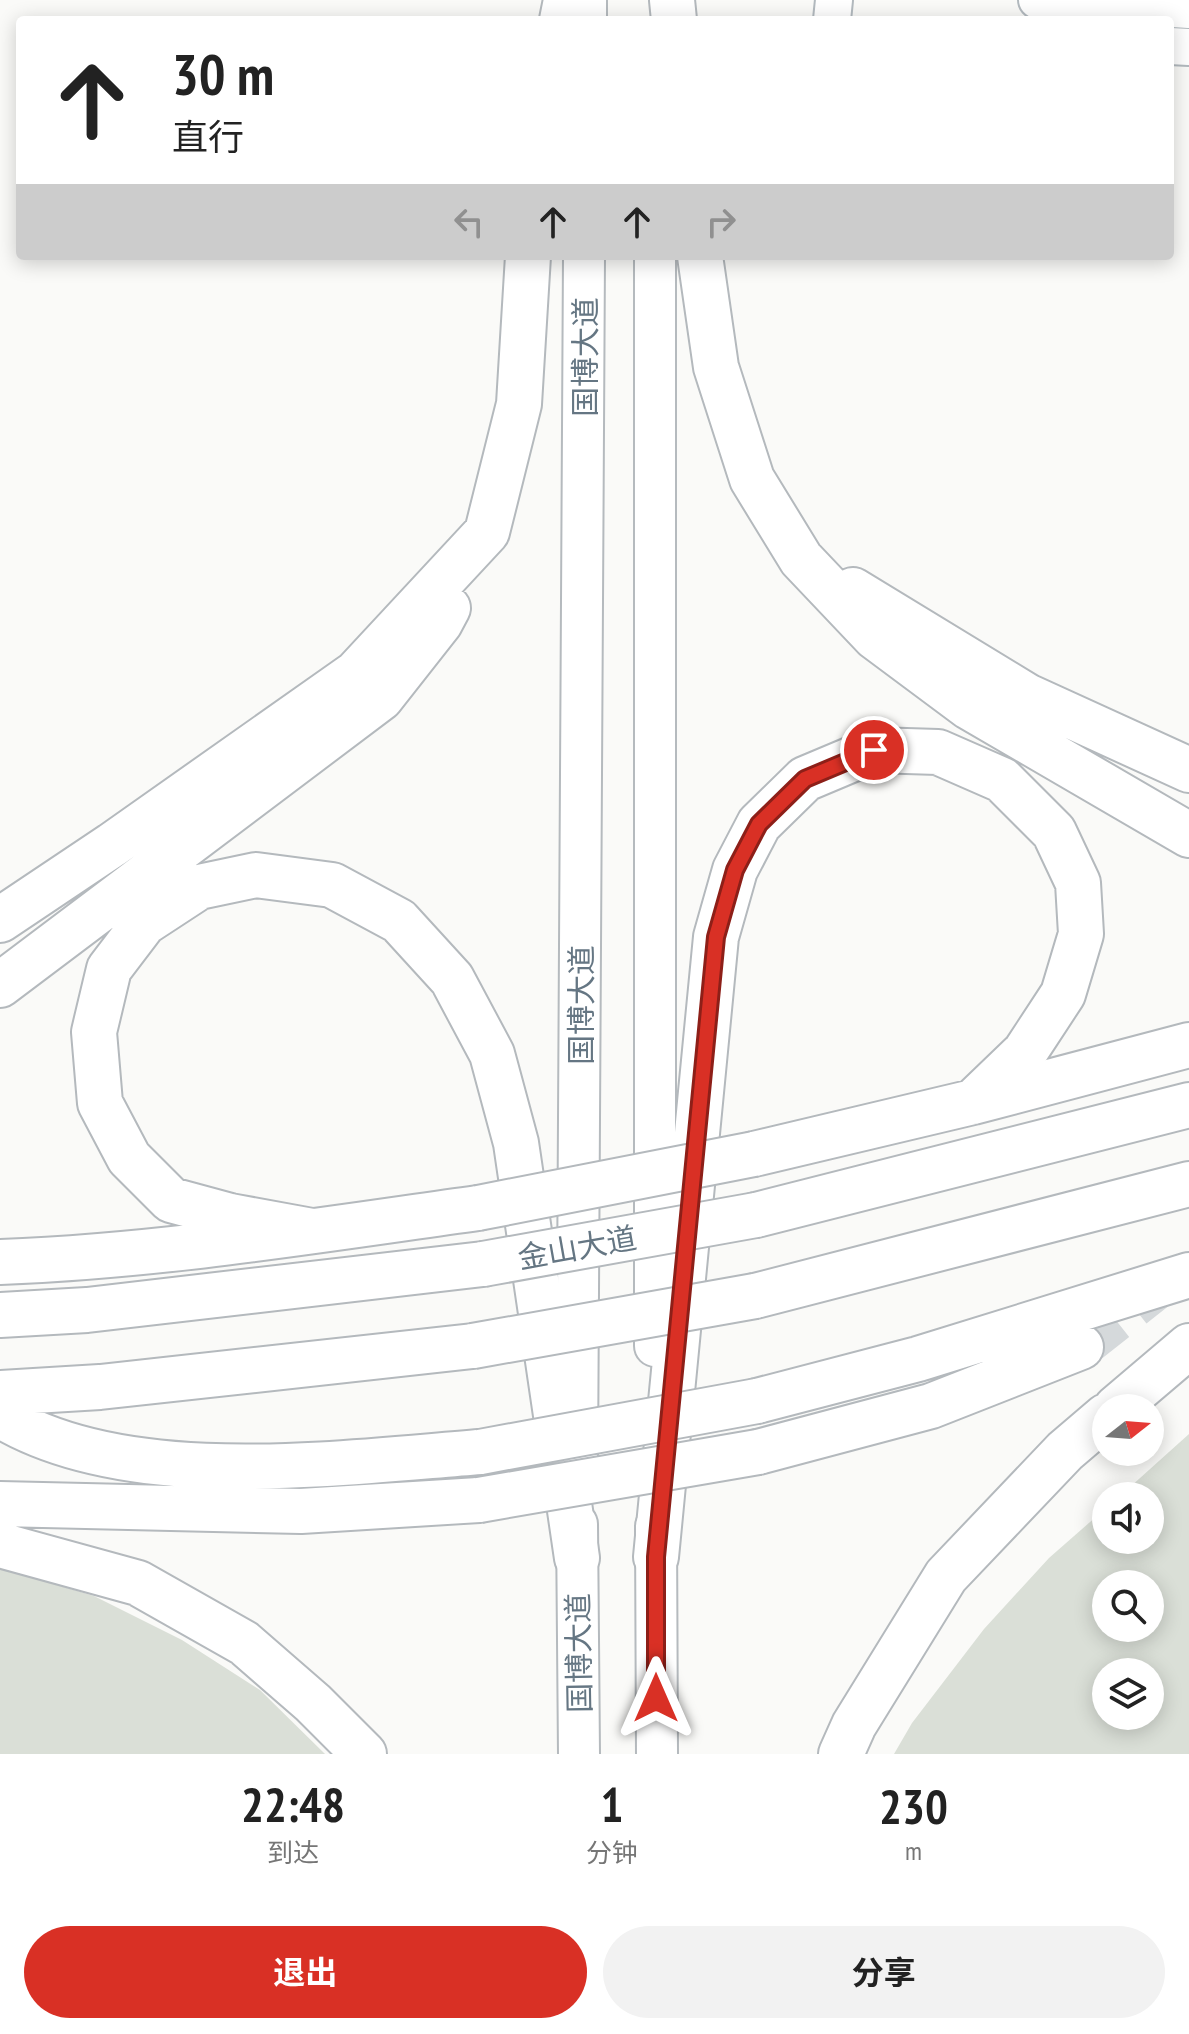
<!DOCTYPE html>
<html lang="zh">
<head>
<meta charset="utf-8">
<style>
	:root { --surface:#fff; --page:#f2f2f2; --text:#222; --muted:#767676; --accent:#d93025 }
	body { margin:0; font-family:"PT Sans Narrow","Noto Sans SC",sans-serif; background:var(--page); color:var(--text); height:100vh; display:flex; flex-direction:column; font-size:30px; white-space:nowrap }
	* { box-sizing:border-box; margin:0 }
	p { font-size:26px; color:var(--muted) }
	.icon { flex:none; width:44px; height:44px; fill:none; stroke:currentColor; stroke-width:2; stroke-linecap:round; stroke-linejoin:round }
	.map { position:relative; height:1754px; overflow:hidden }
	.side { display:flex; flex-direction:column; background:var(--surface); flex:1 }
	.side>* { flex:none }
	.guide { position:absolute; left:16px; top:16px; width:1158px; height:244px; border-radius:8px; box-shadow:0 4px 20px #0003; background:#fff; color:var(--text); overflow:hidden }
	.needle { width:52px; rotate:73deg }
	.tools { position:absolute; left:1092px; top:1394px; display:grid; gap:16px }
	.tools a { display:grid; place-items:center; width:72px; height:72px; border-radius:50%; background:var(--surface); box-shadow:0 4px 20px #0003; font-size:40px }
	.pin { position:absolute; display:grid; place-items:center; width:68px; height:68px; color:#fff; margin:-34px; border:4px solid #fff; border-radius:50%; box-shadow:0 2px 8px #0007 }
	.me { position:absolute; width:88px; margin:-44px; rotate:0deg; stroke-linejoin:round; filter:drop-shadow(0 0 6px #0008) }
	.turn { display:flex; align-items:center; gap:28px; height:168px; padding:0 24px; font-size:36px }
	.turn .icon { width:104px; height:104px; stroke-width:2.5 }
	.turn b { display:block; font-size:56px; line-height:68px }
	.lanes { display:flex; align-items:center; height:76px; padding:0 24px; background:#0003; justify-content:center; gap:40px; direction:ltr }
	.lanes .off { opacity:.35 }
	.eta { display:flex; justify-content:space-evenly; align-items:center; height:136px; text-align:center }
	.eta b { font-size:48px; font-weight:700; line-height:56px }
	.button { display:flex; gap:16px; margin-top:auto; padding:16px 24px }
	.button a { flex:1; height:92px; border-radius:48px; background:var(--accent); color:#fff; font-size:32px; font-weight:700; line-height:92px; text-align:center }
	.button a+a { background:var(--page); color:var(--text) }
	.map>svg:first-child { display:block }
	.green { fill:#dadfd7; fill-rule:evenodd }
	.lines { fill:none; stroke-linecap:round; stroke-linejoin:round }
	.trunk-tunnel { stroke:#d5d9db; stroke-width:44; stroke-dasharray:44 22; stroke-linecap:butt }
	.secondary-casing { stroke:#b3babf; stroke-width:40 }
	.primary-casing { stroke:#b5babe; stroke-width:44 }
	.trunk-casing { stroke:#b4b9bd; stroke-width:48 }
	.secondary { stroke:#fff; stroke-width:36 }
	.primary { stroke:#fff; stroke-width:40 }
	.trunk { stroke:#fff; stroke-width:44 }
	.trunk-bridge-casing { stroke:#b4b9bd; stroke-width:48; stroke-linecap:butt }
	.trunk-bridge { stroke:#fff; stroke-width:44 }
	.route-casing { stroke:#8d1f18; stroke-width:20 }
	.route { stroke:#d93025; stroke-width:14 }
	.labels { text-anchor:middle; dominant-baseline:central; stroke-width:8; stroke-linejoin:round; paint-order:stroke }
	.street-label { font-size:30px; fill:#657683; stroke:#fff }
</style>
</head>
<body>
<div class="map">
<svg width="1189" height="1754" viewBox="0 0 1189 1754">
	<rect width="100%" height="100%" fill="#fafaf8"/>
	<!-- green -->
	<path class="green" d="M1189,1434V1754H894L912,1723L984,1629L1049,1558L1106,1508V1540H1150V1496H1120ZM1106,1584H1150V1628H1106ZM1106,1672H1150V1716H1106Z
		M0,1568L94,1596L182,1640L260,1690L325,1754H0Z"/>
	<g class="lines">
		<!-- trunk-tunnel -->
		<path class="trunk-tunnel" d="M1081,1347L1161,1284"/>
		<!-- secondary casing -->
		<g class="secondary-casing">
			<path id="secondary" d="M1037,0L1189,10
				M832,20L834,0
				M1170,46L1189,47"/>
		</g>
		<!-- primary casing -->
		<g class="primary-casing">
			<path id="primary" d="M586,20V0
				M655,256V1346
				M577,1464L584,256
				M577,1524L579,1754
				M656,1526L657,1754"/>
		</g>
		<!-- trunk casing -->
		<g class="trunk-casing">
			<path id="trunk" d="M672,0L674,20
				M562,20L566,0
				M700,256L716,367L752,479L801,559L875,637L969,707L1189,835
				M853,590L1027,696L1189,770
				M0,920L112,845L356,673L487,532L519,404L528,256
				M0,985L381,698L440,623L448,608
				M754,1154L973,1102L1189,1045
				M756,1215L1189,1105
				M312,1231L230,1216L171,1200L129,1158L100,1103L94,1032L109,969L144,923L199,887L256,875L332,885L399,921L452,979L492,1054L516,1143L577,1558
				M0,1262C160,1256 320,1230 478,1208
				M755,1296L1189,1184
				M0,1315L87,1310L483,1264
				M0,1393L100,1387L473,1346
				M757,1401L918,1359L1189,1275
				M1116,1408L1189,1346
				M0,1415C126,1492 337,1463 480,1452
				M758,1452L931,1406L1081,1347
				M0,1504L301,1511L479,1500
				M0,1545L138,1583L244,1643L313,1703L364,1754
				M656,1557L716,937L735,870L759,824L805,779L874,750L938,752L1002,780L1054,832L1078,883L1081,934L1063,994L1025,1052L973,1102
				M841,1754L854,1725L946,1576L1065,1451L1106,1416"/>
		</g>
		<!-- secondary -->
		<use href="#secondary" class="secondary"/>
		<!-- primary -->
		<use href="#primary" class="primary"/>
		<!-- trunk -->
		<use href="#trunk" class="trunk"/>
		<!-- trunk-bridge casing -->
		<g class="trunk-bridge-casing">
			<path id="trunk-bridge" d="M478,1208L754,1154
				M483,1264L756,1215
				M473,1346L755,1296
				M480,1452L757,1401
				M479,1500L758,1452"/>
		</g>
		<!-- trunk-bridge -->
		<use href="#trunk-bridge" class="trunk-bridge"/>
	</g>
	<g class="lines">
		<!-- route casing -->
		<g class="route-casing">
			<path id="route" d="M656,1698V1557L716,937L735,870L759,824L805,779L874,750"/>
		</g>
		<!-- route -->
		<use href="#route" class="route"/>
	</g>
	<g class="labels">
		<!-- street labels -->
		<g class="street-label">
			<text transform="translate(584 357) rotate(-90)">国博大道</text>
			<text transform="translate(580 1005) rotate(-90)">国博大道</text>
			<text transform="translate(577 1247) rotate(-10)">金山大道</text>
			<text transform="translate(578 1653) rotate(-91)">国博大道</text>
		</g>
	</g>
</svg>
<div class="tools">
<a><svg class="needle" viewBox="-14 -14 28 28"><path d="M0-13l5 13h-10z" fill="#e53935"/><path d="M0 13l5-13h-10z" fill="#767676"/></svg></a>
<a><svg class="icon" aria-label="sound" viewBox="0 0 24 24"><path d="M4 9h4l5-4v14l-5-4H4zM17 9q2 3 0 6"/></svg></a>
<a><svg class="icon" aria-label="search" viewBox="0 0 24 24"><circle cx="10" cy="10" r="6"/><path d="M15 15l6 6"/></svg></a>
<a><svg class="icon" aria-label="layers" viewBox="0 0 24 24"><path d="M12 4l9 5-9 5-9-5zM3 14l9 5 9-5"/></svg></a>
</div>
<div class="pin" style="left:874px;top:750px;background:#d93025"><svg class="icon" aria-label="arrive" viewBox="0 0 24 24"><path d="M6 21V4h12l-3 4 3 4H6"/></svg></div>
<svg class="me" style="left:656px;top:1698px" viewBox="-20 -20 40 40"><path d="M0-17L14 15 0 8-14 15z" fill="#d93025" stroke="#fff" stroke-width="4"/></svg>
<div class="guide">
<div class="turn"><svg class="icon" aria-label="ahead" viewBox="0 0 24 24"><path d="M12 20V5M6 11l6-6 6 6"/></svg><div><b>30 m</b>直行</div></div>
<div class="lanes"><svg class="icon off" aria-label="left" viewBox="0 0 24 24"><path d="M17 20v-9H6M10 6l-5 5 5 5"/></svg><svg class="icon" aria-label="ahead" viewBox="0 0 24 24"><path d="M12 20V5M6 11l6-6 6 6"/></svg><svg class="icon" aria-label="ahead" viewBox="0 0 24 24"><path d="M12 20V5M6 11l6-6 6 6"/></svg><svg class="icon off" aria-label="right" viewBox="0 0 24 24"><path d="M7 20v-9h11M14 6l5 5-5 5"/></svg></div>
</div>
</div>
<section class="side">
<div class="eta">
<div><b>22:48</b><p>到达</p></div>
<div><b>1</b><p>分钟</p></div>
<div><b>230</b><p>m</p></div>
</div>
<div class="button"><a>退出</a><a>分享</a></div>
</section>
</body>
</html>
